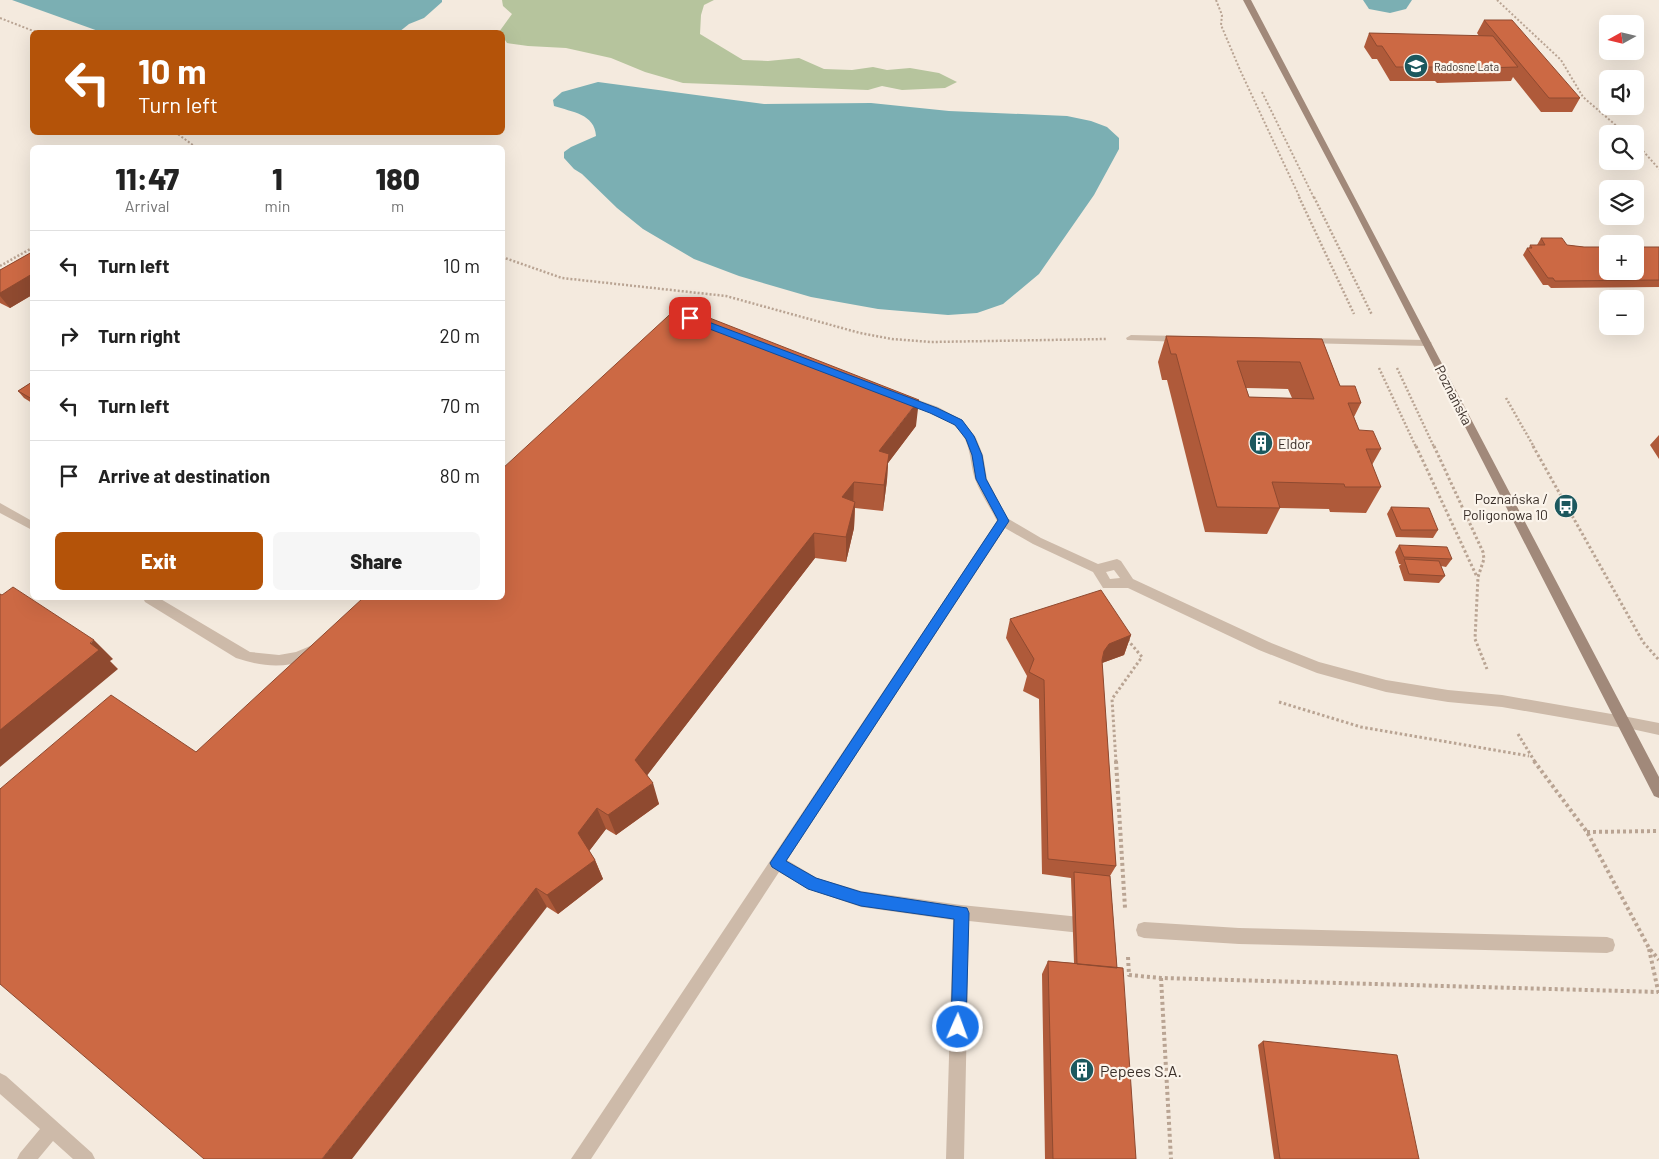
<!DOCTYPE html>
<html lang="en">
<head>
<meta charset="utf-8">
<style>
	:root { --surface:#fff; --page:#f6f6f6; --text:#222; --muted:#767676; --line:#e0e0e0; --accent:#b45309 }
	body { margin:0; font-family:Barlow,sans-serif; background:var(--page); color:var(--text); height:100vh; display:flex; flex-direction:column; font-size:19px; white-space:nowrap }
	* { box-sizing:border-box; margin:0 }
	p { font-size:16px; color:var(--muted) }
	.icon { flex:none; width:28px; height:28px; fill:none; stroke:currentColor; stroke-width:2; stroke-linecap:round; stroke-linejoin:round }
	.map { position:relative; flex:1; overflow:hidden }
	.side { position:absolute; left:30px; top:145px; width:475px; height:455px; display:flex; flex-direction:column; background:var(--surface); border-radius:8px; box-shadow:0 5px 20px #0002 }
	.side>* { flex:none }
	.guide { position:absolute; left:30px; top:30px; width:475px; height:105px; border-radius:8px; box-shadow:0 5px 20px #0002; background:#b45309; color:#fff; overflow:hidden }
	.needle { width:32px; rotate:262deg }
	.fabs { position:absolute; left:1599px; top:15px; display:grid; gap:10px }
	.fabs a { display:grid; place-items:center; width:45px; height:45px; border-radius:8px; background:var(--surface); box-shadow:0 5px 20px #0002; font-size:25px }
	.pin { position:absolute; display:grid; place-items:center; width:42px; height:42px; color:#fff; margin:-21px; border-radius:10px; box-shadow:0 2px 8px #0006 }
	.me { position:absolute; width:55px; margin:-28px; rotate:2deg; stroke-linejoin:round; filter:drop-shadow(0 0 4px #0008) }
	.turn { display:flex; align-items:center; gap:18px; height:105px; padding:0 25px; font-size:22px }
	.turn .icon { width:65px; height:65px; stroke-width:2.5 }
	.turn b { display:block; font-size:35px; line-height:42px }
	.eta { display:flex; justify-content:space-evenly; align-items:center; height:85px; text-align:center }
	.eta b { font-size:30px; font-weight:800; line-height:35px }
	.button { display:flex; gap:10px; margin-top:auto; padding:10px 25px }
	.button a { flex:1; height:58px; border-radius:8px; background:var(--accent); color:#fff; font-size:20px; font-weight:800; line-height:58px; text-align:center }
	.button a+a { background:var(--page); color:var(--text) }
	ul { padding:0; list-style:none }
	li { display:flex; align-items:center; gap:15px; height:70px; padding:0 25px; border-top:1px solid var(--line) }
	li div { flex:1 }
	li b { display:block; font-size:19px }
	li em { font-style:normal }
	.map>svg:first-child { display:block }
	.green { fill:#b6c49d }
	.water { fill:#7bafb3 }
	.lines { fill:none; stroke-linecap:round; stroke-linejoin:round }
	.river { fill:#7bafb3; fill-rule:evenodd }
	.path-far3 { stroke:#b9a493; stroke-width:2; stroke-dasharray:2 2; stroke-linecap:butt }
	.path-far2 { stroke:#b9a493; stroke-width:2.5; stroke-dasharray:2 2; stroke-linecap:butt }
	.path-far1 { stroke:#b9a493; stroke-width:3; stroke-dasharray:2.5 2.5; stroke-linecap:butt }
	.path { stroke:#b9a493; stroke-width:4; stroke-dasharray:3 3; stroke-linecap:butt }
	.service { fill:#cdbaa9; fill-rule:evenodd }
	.minor { fill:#cdbaa9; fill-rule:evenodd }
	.secondary { fill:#a1897a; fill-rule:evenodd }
	.wall { fill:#af5a3a; fill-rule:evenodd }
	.shaded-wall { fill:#8f4a30 }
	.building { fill:#cc6944; stroke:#8f4a30; fill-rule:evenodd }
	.route { fill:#1a73e8; stroke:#114b97 }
	.labels { text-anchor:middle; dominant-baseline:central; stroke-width:4.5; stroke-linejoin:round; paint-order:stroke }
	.far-poi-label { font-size:11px; fill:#3a2f29; stroke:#fbf4eb; text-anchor:start }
	.street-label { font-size:14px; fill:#3a2f29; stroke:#fbf4eb }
	.poi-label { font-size:14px; fill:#3a2f29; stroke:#fbf4eb; text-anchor:start }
	.near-poi-label { font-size:16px; fill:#3a2f29; stroke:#fbf4eb; text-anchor:start }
</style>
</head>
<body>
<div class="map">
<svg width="1659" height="1159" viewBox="0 0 1659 1159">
	<rect width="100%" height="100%" fill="#f4eade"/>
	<!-- green -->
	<path class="green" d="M502,0H714L704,5L701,15L700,34L743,60L768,61L799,58L824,69L852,70L873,67L887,70L910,68L939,73L957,82L945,88L902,90L882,86L868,90L683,83L645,72L611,58L566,48L528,46L507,43L503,37L502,32H499L512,14L503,6Z"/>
	<!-- water -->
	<path class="water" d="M12,0H442V2L424,18L409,24L399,32H101Z
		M598,82L764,104L871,103L949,111L1067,116L1091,121L1107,127L1119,138V149L1094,195L1039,274L1003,304L977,313L948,315L878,309L811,297L739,276L694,259L643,229L617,208L582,174L574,169L564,158V152L571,147L596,136C595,114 572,112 554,106L553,100L562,92Z"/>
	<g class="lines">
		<!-- river -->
		<path class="river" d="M1363,0H1412L1406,9L1390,13L1369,9Z"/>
		<!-- path-far3 -->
		<path class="path-far3" d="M1216,0L1222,15L1221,25L1240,70L1300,198
			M1497,0L1561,60L1583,97L1626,134
			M0,18L36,32
			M1262,92L1314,198
			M175,132L197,148
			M1635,142L1659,169"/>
		<!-- path-far2 -->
		<path class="path-far2" d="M1299,197L1354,314
			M1314,197L1372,315
			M502,257L562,278L726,296L860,333L892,339L931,342L1106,339
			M0,266L32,248
			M1379,368L1416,447
			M1397,368L1434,447
			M1506,398L1534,447"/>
		<!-- path-far1 -->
		<path class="path-far1" d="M1416,446L1477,577
			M1434,446L1483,552L1484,559L1478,577L1475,639L1487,669
			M1533,446L1643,642L1659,660
			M1279,702L1361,727L1529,756
			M1518,734L1535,762
			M1116,762L1112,699L1142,657L1127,639"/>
		<!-- path -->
		<path class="path" d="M1116,761L1125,908
			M1534,761L1587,832L1649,948L1659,960
			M1587,832L1659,831
			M1649,949L1659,995
			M1128,957L1129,975L1161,978L1658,992
			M1161,978L1171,1159"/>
		<!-- service -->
		<path class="service" d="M1131,335L1182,336L1187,339L1182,342L1127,340L1126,338Z
			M1307,338L1427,340L1432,343L1427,346L1303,343L1302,341Z
			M902,394L938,407L962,420L976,438L983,455L987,479L1007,518L1041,538L1098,564L1117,559L1121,561L1133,579L1269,642L1319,662L1386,680L1448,690L1502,695L1623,716L1628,718L1630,722L1628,726L1623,728L1502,707L1448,702L1386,692L1317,673L1259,650L1128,588H1103L1093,572L1033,544L1005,528L787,860L817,878L861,891L961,905L1090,918L1096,920L1098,926L1096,932L1090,934L969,921L964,1159H946L953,920L861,907L808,889L779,872L591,1159H571L997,521C990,507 980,493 975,479C969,460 972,442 955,426C940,413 916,407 898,401L897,398ZM1114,570L1120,578L1110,579L1106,572Z
			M0,503L32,521V530L0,513Z
			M143,598H159L250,652L279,655L296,652L315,644L320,645L322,649C319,655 312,657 306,660C282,669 260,666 236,658L145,602Z
			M1144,922L1239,928L1607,937L1613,939L1615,945L1613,951L1607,953L1239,944L1144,938L1138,936L1136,930L1138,924Z
			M0,1073L6,1076L92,1153L95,1159H73L53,1141L38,1159H17L20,1153L40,1129L0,1094Z"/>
		<!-- minor -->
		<path class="minor" d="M1623,716L1659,723V735L1618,726L1616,722L1618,718Z"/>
		<!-- secondary -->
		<path class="secondary" d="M1243,0H1251L1659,777V798L1654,796L1352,206Z"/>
	</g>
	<!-- wall -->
	<path class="wall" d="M1484,20L1580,98L1572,112H1541L1513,77L1511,81L1437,83L1435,81H1390L1377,59H1372L1364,47L1369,33L1479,36L1477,33Z
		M1541,238L1567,245L1584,247H1659V287L1551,288L1548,285H1543L1523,255L1527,248H1529L1530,245H1537Z
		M32,252V295L10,308L0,303V270Z
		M1166,336L1322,339L1340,386L1361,403L1354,417L1359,430L1381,449L1372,465L1381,487L1366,513L1330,512L1329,509L1280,508L1267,534L1205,532L1167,380H1162L1158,362ZM1246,388L1288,389L1292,398L1249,397Z
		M32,382V403L24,398L18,391Z
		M916,426L888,463L887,480L883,511L855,508L854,528L846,562L815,558L647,775L659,804L616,835L606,829L589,851L595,860L603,879L558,914L547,907L196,752Z
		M1659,435V459L1650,445Z
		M1391,507L1438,530L1433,538L1396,537L1387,514Z
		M1399,545L1452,559L1446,567L1441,566L1445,576L1439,583L1404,581L1399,566L1401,564H1399L1395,552Z
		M1010,619L1131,635L1124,655L1102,663L1116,866L1110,876L1117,968L1136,1159H1045L1042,974L1048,961L1074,963L1071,878L1042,874L1039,699L1023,691L1027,676L1006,638Z
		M1263,1041L1419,1159H1274L1258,1045Z"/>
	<!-- shaded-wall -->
	<path class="shaded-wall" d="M32,274V295L10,308L0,296V293Z
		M919,400L916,426L888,463L887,480L883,511L884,485L879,451Z
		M854,482L853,508L855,502L854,528L846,562V537L842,497Z
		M814,533L815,558L642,782L635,760Z
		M1131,635L1124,655L1102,663L1104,651L1109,644Z
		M94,640L113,659L110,661L118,669L0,767V730Z
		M653,783L659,804L616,835L608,815Z
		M597,808L606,829L587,854L578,833Z
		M595,860L603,879L558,914L547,895Z
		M536,888L547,907L352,1159H322Z"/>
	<!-- building -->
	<path class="building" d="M1484,20H1512L1580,98H1549Z
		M1369,33L1493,36L1518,67L1443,69L1441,67H1396L1382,46H1377Z
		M1541,238H1562L1567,245L1584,247H1608V271H1635V247H1659V280L1555,281L1553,278H1548L1527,248H1532L1530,245H1545Z
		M32,252V274L0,293V270Z
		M679,306L919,400L879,451L889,454L884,485L854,482L842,497L855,502L846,537L814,533L635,760L653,783L608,815L597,808L578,833L595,860L547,895L536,888L322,1159H204L0,984V789L111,695L196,752L363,598H502V469Z
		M1166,336L1322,339L1340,386H1355L1361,403H1348L1359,430L1373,431L1381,449H1366L1381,487H1345L1344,484L1272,482L1280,508L1217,507L1176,354H1171ZM1237,361L1300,362L1314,399L1249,397Z
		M32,382V399L18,391Z
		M1391,507L1429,508L1438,530H1401Z
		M1399,545L1447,547L1452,559L1404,557Z
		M1404,559L1439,561L1445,576L1409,574Z
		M13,587L94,640L90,643L99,650L0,730V594L2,595Z
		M1101,590L1131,635L1109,644L1104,651L1102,660L1116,866L1048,859L1044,680L1029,672L1034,659L1010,619Z
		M1074,872L1110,876L1117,968L1077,964Z
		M1048,961L1123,968L1136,1159H1053Z
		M1263,1041L1397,1055L1419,1159H1280Z"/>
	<!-- route -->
	<path class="route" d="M690,315L937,408L962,420L974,436L982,455L986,479L1009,521L786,861L816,878L861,892L967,908L969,913L966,1027L964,1032L958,1034L953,1032L951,1027L954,919L861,906L808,889L772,867L770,863L998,520L976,479L972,455L966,439L955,425L930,413L686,320L685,318Z"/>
	<!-- icons -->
	<defs>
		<g id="school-disc" transform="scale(1.25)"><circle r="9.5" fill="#1c585e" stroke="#fbf4eb"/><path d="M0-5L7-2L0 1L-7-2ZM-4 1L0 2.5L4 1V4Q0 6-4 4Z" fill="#fff"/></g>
		<g id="building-disc" transform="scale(1.25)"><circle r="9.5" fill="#1c585e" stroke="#fbf4eb"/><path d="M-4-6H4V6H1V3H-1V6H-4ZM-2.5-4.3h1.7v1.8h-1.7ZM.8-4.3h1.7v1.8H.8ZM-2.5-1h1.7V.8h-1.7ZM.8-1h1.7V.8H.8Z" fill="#fff"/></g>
		<g id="bus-disc" transform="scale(1.25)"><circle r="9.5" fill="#1c585e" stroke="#fbf4eb"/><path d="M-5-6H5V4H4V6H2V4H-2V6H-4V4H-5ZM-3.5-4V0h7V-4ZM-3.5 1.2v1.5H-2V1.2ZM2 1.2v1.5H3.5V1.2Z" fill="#fff"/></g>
	</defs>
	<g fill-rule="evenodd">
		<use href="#school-disc" x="1416" y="66"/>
		<use href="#building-disc" x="1261" y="443"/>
		<use href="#bus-disc" x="1566" y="506"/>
		<use href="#building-disc" x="1082" y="1070"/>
	</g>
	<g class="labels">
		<!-- far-poi labels -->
		<g class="far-poi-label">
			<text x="1434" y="66">Radosne Lata</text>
		</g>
		<!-- street labels -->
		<g class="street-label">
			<text transform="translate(1454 395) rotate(63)">Poznańska</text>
		</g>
		<!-- poi labels -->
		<g class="poi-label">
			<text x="1278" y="443">Eldor</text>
			<text x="1548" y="498" text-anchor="end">Poznańska /<tspan x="1548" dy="16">Poligonowa 10</tspan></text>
		</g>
		<!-- near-poi labels -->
		<g class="near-poi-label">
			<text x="1100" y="1070">Pepees S.A.</text>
		</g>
	</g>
</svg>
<div class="fabs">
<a><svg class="needle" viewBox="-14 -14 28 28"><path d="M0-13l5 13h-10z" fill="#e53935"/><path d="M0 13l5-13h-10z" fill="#767676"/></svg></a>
<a><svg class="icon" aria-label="sound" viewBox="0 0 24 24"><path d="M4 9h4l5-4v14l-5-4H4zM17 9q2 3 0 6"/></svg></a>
<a><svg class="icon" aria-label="search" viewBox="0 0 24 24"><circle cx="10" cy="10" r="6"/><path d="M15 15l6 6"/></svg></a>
<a><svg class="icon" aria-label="layers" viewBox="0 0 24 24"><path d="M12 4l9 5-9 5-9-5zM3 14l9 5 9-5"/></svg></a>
<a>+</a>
<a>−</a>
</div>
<div class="pin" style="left:690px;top:318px;background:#d93025"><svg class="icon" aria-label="arrive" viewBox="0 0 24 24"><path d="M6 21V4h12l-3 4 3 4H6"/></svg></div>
<svg class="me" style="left:958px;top:1027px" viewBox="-20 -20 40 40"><circle r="17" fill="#1a73e8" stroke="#fff" stroke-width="3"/><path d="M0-11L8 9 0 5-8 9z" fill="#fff"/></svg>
<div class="guide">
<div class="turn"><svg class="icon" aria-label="left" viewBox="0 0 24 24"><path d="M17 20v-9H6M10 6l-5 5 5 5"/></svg><div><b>10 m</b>Turn left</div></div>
</div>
<section class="side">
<div class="eta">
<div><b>11:47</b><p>Arrival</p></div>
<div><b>1</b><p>min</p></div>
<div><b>180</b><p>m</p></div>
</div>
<ul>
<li><svg class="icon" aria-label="left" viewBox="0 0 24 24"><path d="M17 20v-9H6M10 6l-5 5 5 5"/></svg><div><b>Turn left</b></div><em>10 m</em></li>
<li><svg class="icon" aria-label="right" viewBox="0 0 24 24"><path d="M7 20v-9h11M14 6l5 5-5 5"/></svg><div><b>Turn right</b></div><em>20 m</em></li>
<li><svg class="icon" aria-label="left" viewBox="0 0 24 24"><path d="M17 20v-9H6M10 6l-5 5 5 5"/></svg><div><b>Turn left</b></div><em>70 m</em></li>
<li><svg class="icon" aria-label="arrive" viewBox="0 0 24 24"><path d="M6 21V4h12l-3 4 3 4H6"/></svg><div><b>Arrive at destination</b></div><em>80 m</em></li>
</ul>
<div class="button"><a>Exit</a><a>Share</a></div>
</section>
</div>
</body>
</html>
